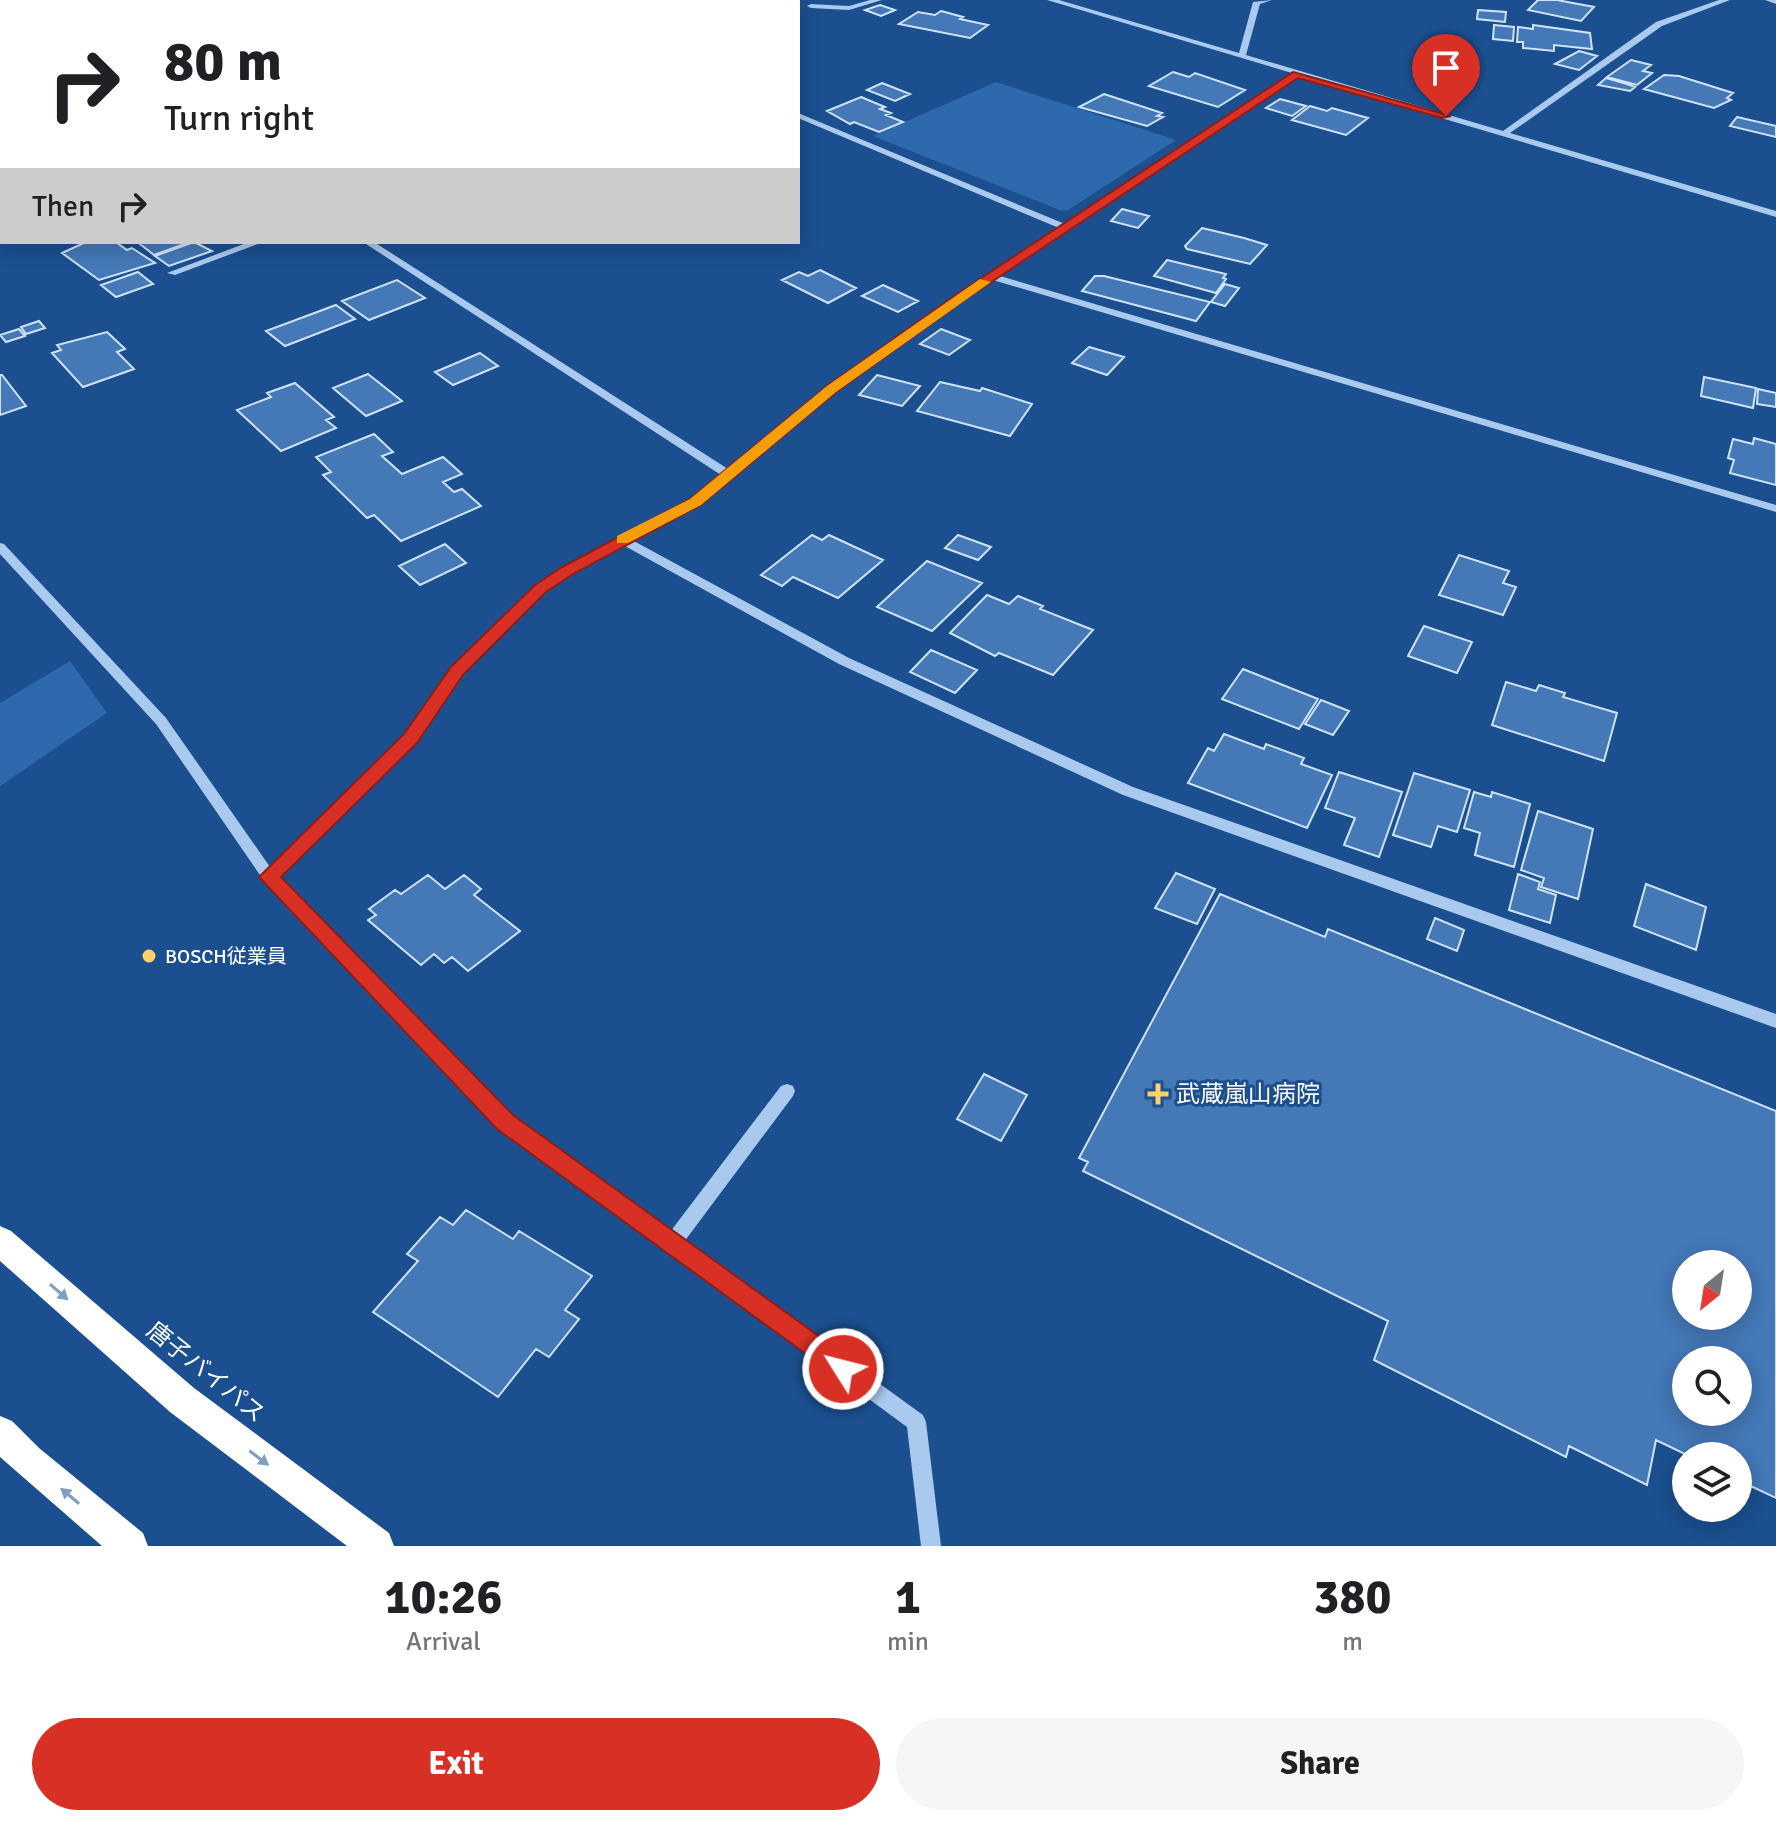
<!DOCTYPE html>
<html lang="en">
<head>
<meta charset="utf-8">
<style>
	:root { --surface:#fff; --page:#f6f6f6; --text:#202124; --muted:#757577; --accent:#d93025 }
	body { margin:0; font-family:Signika,"Noto Sans JP",sans-serif; background:var(--page); color:var(--text); height:100vh; display:flex; flex-direction:column; font-size:30px; white-space:nowrap }
	* { box-sizing:border-box; margin:0 }
	p { font-size:26px; color:var(--muted) }
	.icon { flex:none; width:44px; height:44px; fill:none; stroke:currentColor; stroke-width:2; stroke-linecap:round; stroke-linejoin:round }
	.map { position:relative; height:1546px; overflow:hidden }
	.panel { display:flex; flex-direction:column; background:var(--surface); flex:1 }
	.panel>* { flex:none }
	.guide { position:absolute; left:0px; top:0px; width:800px; height:244px; box-shadow:0 4px 20px #0003; background:#fff; color:var(--text); overflow:hidden }
	.needle { width:52px; rotate:210deg }
	.fabs { position:absolute; left:1672px; top:1250px; display:grid; gap:16px }
	.fabs a { display:grid; place-items:center; width:80px; height:80px; border-radius:50%; background:var(--surface); box-shadow:0 4px 20px #0003; font-size:40px }
	.pin { position:absolute; display:grid; place-items:center; width:68px; height:68px; color:#fff; margin:-82px -34px; border-radius:50% 50% 50% 0; rotate:-45deg; box-shadow:0 0 8px #0007 }
	.pin .icon { rotate:45deg }
	.me { position:absolute; width:88px; margin:-44px; rotate:306deg; stroke-linejoin:round; filter:drop-shadow(0 0 6px #0008) }
	.turn { display:flex; align-items:center; gap:28px; height:168px; padding:0 32px; font-size:36px }
	.turn .icon { width:104px; height:104px; stroke-width:2.5 }
	.turn b { display:block; font-size:56px; line-height:68px }
	.then { display:flex; align-items:center; height:76px; padding:0 32px; background:#0003; gap:16px; font-size:30px }
	.eta { display:flex; justify-content:space-evenly; align-items:center; height:136px; text-align:center }
	.eta b { font-size:48px; font-weight:700; line-height:56px }
	.primary-button { display:flex; gap:16px; margin-top:auto; padding:16px 32px }
	.primary-button a { flex:1; height:92px; border-radius:48px; background:var(--accent); color:#fff; font-size:32px; font-weight:700; line-height:92px; text-align:center }
	.primary-button a+a { background:var(--page); color:var(--text) }
	.map>svg:first-child { display:block }
	.green { fill:#2e69ad }
	.building { fill:#4478b7; stroke:#cfe3fa; stroke-width:2; fill-rule:evenodd }
	.lines { fill:none; stroke-linecap:round; stroke-linejoin:round }
	.minor { fill:#a9c9ee; fill-rule:evenodd }
	.highway { fill:#fff; fill-rule:evenodd }
	.oneway { fill:#829ec1 }
	.route { fill:#d93025; stroke:#8d1f18; stroke-width:2 }
	.slow { fill:#f59e0b }
	.poi-dot { fill:#ffd166; stroke:#1b4f8f; stroke-width:3 }
	.labels { text-anchor:middle; dominant-baseline:central; stroke-width:6; stroke-linejoin:round; paint-order:stroke }
	.poi-label { font-size:20px; fill:#fff; stroke:#1b4f8f; text-anchor:start }
	.near-poi-label { font-size:24px; fill:#fff; stroke:#1b4f8f; text-anchor:start }
	.near-street-label { font-size:24px; fill:#fff; stroke:#1b4f8f }
</style>
</head>
<body>
<div class="map">
<svg width="1776" height="1546" viewBox="0 0 1776 1546">
	<rect width="100%" height="100%" fill="#1b4f8f"/>
	<!-- green -->
	<path class="green" d="M996,82L1176,140L1068,210L1062,211L873,136Z
		M70,661L107,713L0,786V703Z"/>
	<!-- building -->
	<path class="building" d="M1538,0H1557L1594,7L1581,21L1528,10Z
		M880,5L895,10L881,16L865,10Z
		M1478,10L1506,12L1505,22L1477,19Z
		M941,11L963,17L960,19L988,25L970,38L899,24L918,12L935,15Z
		M1494,25L1514,27L1513,41L1493,39Z
		M1533,25L1590,33L1592,49L1554,45V51L1523,48V42H1517L1518,27L1533,29Z
		M1579,51L1597,56L1579,70L1555,64Z
		M1631,60L1651,65L1643,71L1652,73L1637,85L1607,77Z
		M1173,72L1189,77L1195,73L1245,90L1218,107L1149,86Z
		M1664,75L1679,76L1733,93L1727,98L1731,100L1714,108L1644,89Z
		M1606,78L1627,84L1635,87L1630,91L1598,85Z
		M882,83L910,94L895,101L867,90Z
		M1104,94L1162,113L1157,116L1163,117L1147,126L1079,107Z
		M861,97L885,107L880,109L891,113L886,115L903,122L879,132L854,122L850,124L827,111Z
		M1280,99L1306,106L1292,116L1266,108Z
		M1310,106L1327,111L1332,108L1368,118L1346,135L1292,120Z
		M1737,117L1776,126V137L1730,126Z
		M1122,209L1149,216L1138,228L1111,221Z
		M1202,228L1244,238L1267,245L1250,264L1187,249L1185,246Z
		M86,242L117,243L127,250L132,248L155,263L99,280L62,253Z
		M145,242H190L154,255L140,244Z
		M194,242L212,251L169,266L155,256Z
		M1167,260L1226,274L1223,278L1226,279L1216,293L1154,276Z
		M820,270L856,288L828,303L782,280L799,272L808,276Z
		M138,272L153,284L116,297L101,285Z
		M1095,276H1104L1210,302L1196,321L1082,291Z
		M397,280L425,298L369,320L342,301Z
		M1225,284L1239,288L1225,306L1211,302Z
		M883,285L918,301L898,312L862,296Z
		M336,305L355,319L285,346L266,331Z
		M39,321L45,328L26,334L21,327Z
		M19,329L25,336L6,342L0,335Z
		M941,329L970,340L949,355L920,344Z
		M107,332L125,349L117,352L134,369L83,387L52,353L61,350L57,345Z
		M1089,347L1124,357L1107,375L1072,363Z
		M480,353L498,366L453,385L435,372Z
		M368,374L402,401L366,416L333,388Z
		M0,375H2L26,406L0,415Z
		M877,375L920,386L902,406L859,395Z
		M1704,377L1756,388L1753,408L1701,396Z
		M940,382L980,391L982,388L1032,404L1010,436L917,411Z
		M295,383L334,417L326,420L336,428L281,451L237,410L271,397L267,393Z
		M1758,389L1776,393V407L1757,404Z
		M374,434L393,452L382,456L402,474L443,457L462,474L443,482L454,492L462,489L481,506L401,541L374,515L367,518L323,475L331,472L316,457Z
		M1754,438L1776,444V485L1730,473L1734,460L1728,458L1733,439L1753,444Z
		M812,535L822,540L829,535L883,560L838,598L793,577L782,586L761,575Z
		M958,535L991,547L978,560L945,548Z
		M445,544L466,563L420,585L399,566Z
		M1459,555L1509,571L1503,583L1516,587L1503,615L1439,595Z
		M927,561L982,583L932,631L877,607Z
		M987,595L1009,604L1018,596L1043,606L1040,609L1093,630L1053,675L999,653L995,656L950,633Z
		M1424,626L1472,642L1457,673L1408,656Z
		M931,650L977,670L955,693L910,672Z
		M1243,669L1318,699L1299,729L1222,699Z
		M1506,682L1536,691L1539,685L1565,693L1563,697L1617,713L1604,761L1492,725Z
		M1321,700L1349,711L1333,735L1305,724Z
		M1224,734L1264,749L1266,744L1304,758L1301,764L1332,775L1307,828L1188,783L1208,748L1214,751Z
		M1339,772L1402,792L1379,857L1344,845L1355,818L1325,808Z
		M1414,773L1470,790L1457,832L1438,826L1431,847L1393,835Z
		M1474,792L1491,797L1492,792L1530,804L1514,867L1475,855L1480,833L1464,828Z
		M1538,811L1593,829L1578,899L1541,887L1544,878L1521,870Z
		M1176,873L1215,889L1197,924L1155,908Z
		M1518,874L1540,882L1538,889L1556,895L1550,923L1509,910Z
		M428,875L445,889L464,875L481,889L474,895L520,931L468,971L452,957L444,963L434,954L421,965L368,920L376,915L369,909L395,890L401,894Z
		M1646,884L1706,907L1696,950L1634,926Z
		M1220,894L1325,937L1328,929L1776,1111V1498L1738,1480V1456H1689L1656,1440L1647,1485L1569,1446L1566,1457L1374,1360L1388,1321L1083,1171L1088,1162L1079,1158ZM1686,1264H1738V1316H1686ZM1686,1360H1738V1412H1686Z
		M1435,918L1464,930L1457,951L1427,939Z
		M984,1074L1027,1095L1001,1141L957,1119Z
		M466,1210L513,1239L519,1231L592,1276L565,1310L579,1319L549,1357L536,1349L498,1397L373,1312L418,1261L407,1254L440,1217L453,1225Z"/>
	<g class="lines">
		<!-- minor -->
		<path class="minor" d="M518,0H528L531,2H521Z
			M870,0H882L849,10L811,8L807,6L811,4L849,6Z
			M1047,0H1059L1239,53L1253,2L1272,0L1260,4L1246,55L1503,131L1656,22L1719,0H1730L1662,26L1510,133L1776,211V217L1299,76L1000,276L1776,505V512L993,280L836,391L735,475L734,478L729,479L699,504L632,540L849,658L1133,787L1776,1014V1028L1123,795L839,664L623,545L571,573L544,591L462,674L415,742L278,877L511,1117L670,1232L781,1086L787,1084L793,1086L795,1091L793,1096L684,1242L923,1415L926,1422L941,1546H921L907,1427L499,1127L264,881L156,724L0,554V543L4,544L166,718L270,867L405,736L452,668L536,585L563,567L691,500L721,475L363,242H374L728,469L828,387L959,295L1059,228L798,118V113L1065,224L1292,73Z
			M1765,0H1776V4Z
			M0,36H2V40H0Z
			M249,242H263L175,275L167,273Z"/>
		<!-- highway -->
		<path class="highway" d="M0,1226L11,1231L194,1388L389,1533L394,1546H347L170,1412L0,1261Z
			M0,1416L12,1421L39,1448L143,1533L148,1546H102L0,1457Z"/>
	</g>
	<!-- one-way arrows -->
	<defs><path id="oneway-solid" d="M-6-.8H1V-3.2L6.5 0L1 3.2V.8H-6Z" transform="scale(2)"/></defs>
	<g class="oneway">
		<use href="#oneway-solid" transform="translate(59 1292) rotate(41)"/>
		<use href="#oneway-solid" transform="translate(259 1458) rotate(37)"/>
		<use href="#oneway-solid" transform="translate(70 1496) rotate(-140)"/>
	</g>
	<!-- route -->
	<path class="route" d="M1293,72L1451,116L1442,118L1298,78L966,299L836,392L701,505L573,574L546,592L463,675L417,743L281,877L513,1115L852,1360L856,1369L852,1378L843,1381L497,1129L259,877L404,734L451,667L535,585L562,567L690,499L827,386L957,294Z"/>
	<!-- slow -->
	<path class="slow" d="M980,279L991,282L836,392L701,505L628,543H617V536L690,499L827,386Z"/>
	<!-- markers -->
	<g class="poi-dot">
		<circle cx="149" cy="956" r="8"/>
		<path d="M1154 1082h8v8h8v8h-8v8h-8v-8h-8v-8h8z"/>
	</g>
	<g class="labels">
		<!-- poi labels -->
		<g class="poi-label">
			<text x="165" y="956">BOSCH従業員</text>
		</g>
		<!-- near-poi labels -->
		<g class="near-poi-label">
			<text x="1176" y="1094">武蔵嵐山病院</text>
		</g>
		<!-- near-street labels -->
		<g class="near-street-label">
			<text transform="translate(206 1372) rotate(39)">唐子バイパス</text>
		</g>
	</g>
</svg>
<div class="fabs">
<a><svg class="needle" viewBox="-14 -14 28 28"><path d="M0-13l5 13h-10z" fill="#e53935"/><path d="M0 13l5-13h-10z" fill="#757577"/></svg></a>
<a><svg class="icon" aria-label="search" viewBox="0 0 24 24"><circle cx="10" cy="10" r="6"/><path d="M15 15l6 6"/></svg></a>
<a><svg class="icon" aria-label="layers" viewBox="0 0 24 24"><path d="M12 4l9 5-9 5-9-5zM3 14l9 5 9-5"/></svg></a>
</div>
<div class="pin" style="left:1446px;top:116px;background:#d93025"><svg class="icon" aria-label="arrive" viewBox="0 0 24 24"><path d="M6 21V4h12l-3 4 3 4H6"/></svg></div>
<svg class="me" style="left:843px;top:1369px" viewBox="-20 -20 40 40"><circle r="17" fill="#d93025" stroke="#fff" stroke-width="3"/><path d="M0-11L8 9 0 5-8 9z" fill="#fff"/></svg>
<div class="guide">
<div class="turn"><svg class="icon" aria-label="right" viewBox="0 0 24 24"><path d="M7 20v-9h11M14 6l5 5-5 5"/></svg><div><b>80 m</b>Turn right</div></div>
<div class="then">Then<svg class="icon" aria-label="right" viewBox="0 0 24 24"><path d="M7 20v-9h11M14 6l5 5-5 5"/></svg></div>
</div>
</div>
<section class="panel">
<div class="eta">
<div><b>10:26</b><p>Arrival</p></div>
<div><b>1</b><p>min</p></div>
<div><b>380</b><p>m</p></div>
</div>
<div class="primary-button"><a>Exit</a><a>Share</a></div>
</section>
</body>
</html>
